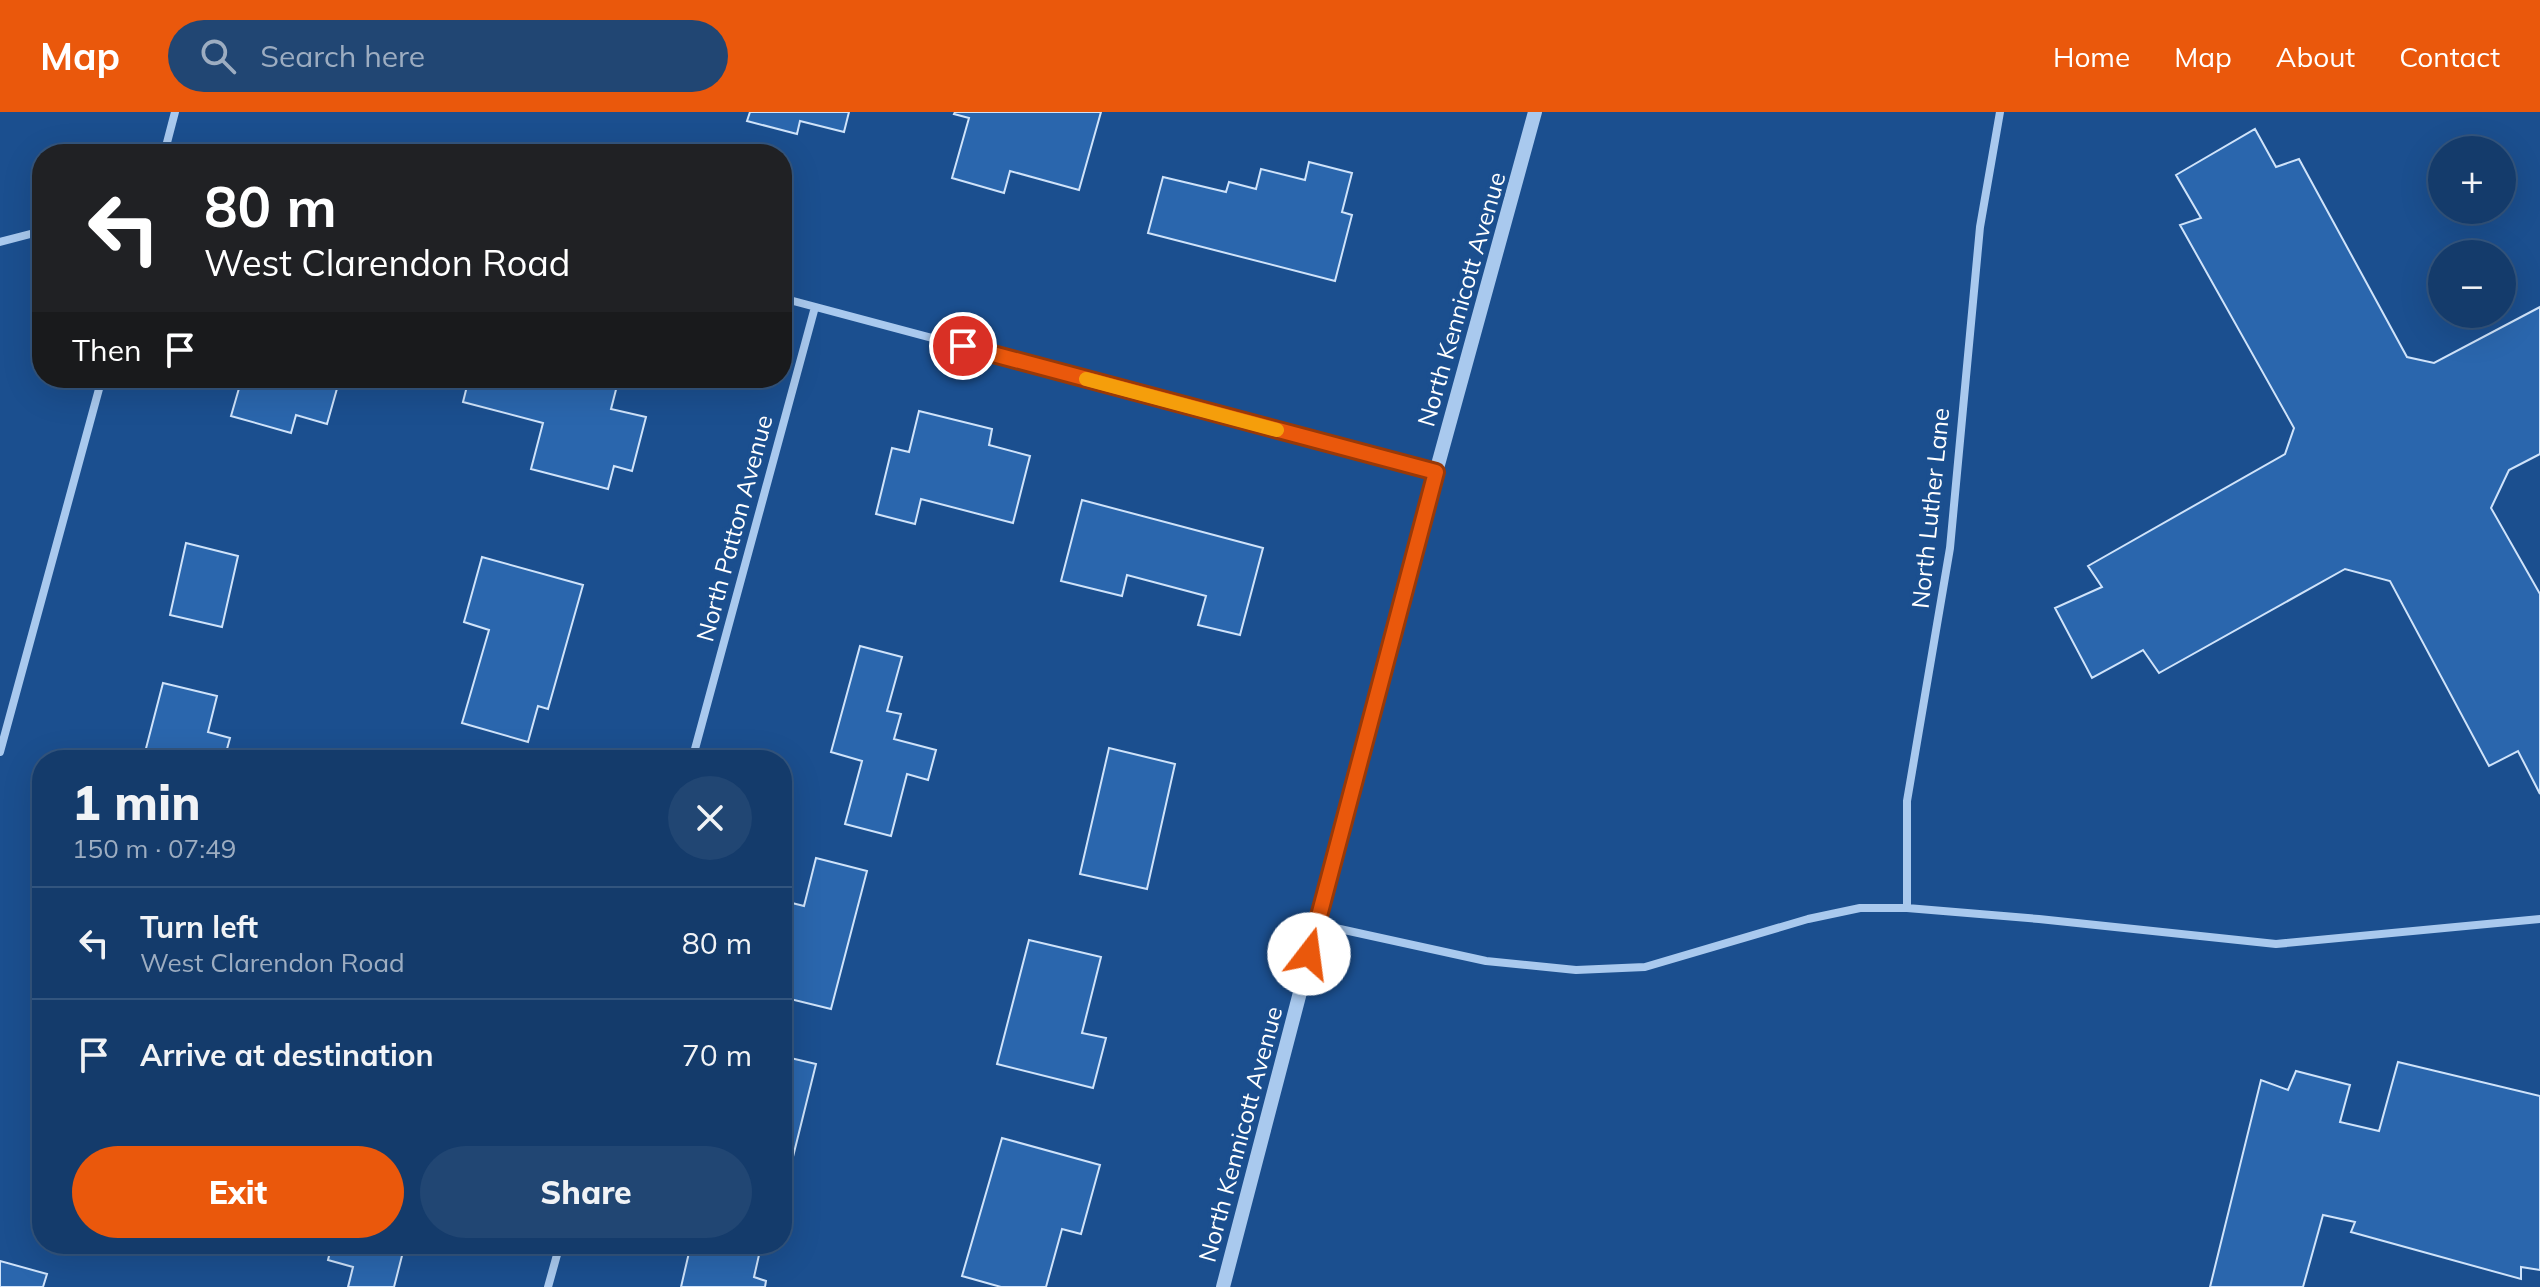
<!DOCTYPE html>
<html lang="en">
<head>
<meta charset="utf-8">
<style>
	:root { --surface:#143b6b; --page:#214673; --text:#f1f3f6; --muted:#9dadc1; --line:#33557e; --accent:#ea580c }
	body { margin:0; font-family:Mulish,sans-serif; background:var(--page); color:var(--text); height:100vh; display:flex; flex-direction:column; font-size:30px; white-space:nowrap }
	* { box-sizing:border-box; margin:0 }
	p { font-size:26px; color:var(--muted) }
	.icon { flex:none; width:44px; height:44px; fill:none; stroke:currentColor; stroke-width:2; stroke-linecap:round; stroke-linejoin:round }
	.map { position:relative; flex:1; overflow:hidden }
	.details { position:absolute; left:32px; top:638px; width:760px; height:504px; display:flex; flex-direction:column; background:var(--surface); border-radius:32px; box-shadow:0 8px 32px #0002,0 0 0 2px var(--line) }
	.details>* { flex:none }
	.banner { position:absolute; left:32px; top:32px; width:760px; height:244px; border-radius:32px; box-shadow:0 8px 32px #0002,0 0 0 2px var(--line); background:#202124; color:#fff; overflow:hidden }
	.controls { position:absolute; left:2428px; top:24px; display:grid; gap:16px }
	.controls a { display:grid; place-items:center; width:88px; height:88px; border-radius:50%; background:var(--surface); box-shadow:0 8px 32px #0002,0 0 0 2px var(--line); font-size:40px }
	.pin { position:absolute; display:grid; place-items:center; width:68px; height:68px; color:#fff; margin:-34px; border:4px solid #fff; border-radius:50%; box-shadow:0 2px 8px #0007 }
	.me { position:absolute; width:88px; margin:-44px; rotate:15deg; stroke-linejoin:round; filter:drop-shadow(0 0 6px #0008) }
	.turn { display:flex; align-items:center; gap:28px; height:168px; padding:0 40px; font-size:36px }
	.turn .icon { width:104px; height:104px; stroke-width:2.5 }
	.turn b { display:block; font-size:56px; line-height:68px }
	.then { display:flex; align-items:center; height:76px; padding:0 40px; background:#0003; gap:16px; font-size:30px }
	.round { display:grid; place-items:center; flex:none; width:84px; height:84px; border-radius:42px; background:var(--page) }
	.head { display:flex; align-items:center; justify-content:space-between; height:136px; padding:0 40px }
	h1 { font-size:48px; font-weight:800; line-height:60px }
	.button { display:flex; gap:16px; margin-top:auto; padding:16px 40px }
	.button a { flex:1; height:92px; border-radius:48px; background:var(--accent); color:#fff; font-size:32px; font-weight:800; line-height:92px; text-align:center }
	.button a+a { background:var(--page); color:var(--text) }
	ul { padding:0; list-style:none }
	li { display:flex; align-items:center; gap:24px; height:112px; padding:0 40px; border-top:2px solid var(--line) }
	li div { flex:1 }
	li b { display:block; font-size:30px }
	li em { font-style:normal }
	header { display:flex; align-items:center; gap:48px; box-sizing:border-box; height:112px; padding:0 40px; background:var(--accent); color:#fff }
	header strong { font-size:38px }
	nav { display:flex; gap:44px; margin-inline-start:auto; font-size:28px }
	.search { width:560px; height:72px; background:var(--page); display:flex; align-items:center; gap:20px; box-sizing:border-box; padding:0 28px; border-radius:44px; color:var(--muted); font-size:30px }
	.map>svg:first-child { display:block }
	.building { fill:#2a66ad; stroke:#cfe3fa; stroke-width:2 }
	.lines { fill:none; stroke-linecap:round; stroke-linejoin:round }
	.minor { stroke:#a9c9ee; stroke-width:8 }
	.tertiary { stroke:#a9c9ee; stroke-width:14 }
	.route-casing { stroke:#983908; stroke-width:20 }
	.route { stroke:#ea580c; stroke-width:14 }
	.slow { stroke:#f59e0b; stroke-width:14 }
	.labels { text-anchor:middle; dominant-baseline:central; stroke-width:8; stroke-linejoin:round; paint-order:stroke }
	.street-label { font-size:24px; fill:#fff; stroke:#1b4f8f }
</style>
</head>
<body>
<header>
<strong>Map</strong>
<div class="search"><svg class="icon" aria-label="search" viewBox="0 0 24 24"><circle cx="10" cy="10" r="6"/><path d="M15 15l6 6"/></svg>Search here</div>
<nav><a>Home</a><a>Map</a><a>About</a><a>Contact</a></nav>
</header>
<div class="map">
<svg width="2540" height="1175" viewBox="0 0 2540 1175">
	<rect width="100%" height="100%" fill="#1b4f8f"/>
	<!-- building -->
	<path class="building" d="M750,0H849L844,20L800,9L797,22L747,9Z
		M955,0H1101L1079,78L1010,59L1004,81L952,66L969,6L954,2Z
		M2255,17L2276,55L2299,47L2407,245L2434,251L2540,195V342L2509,358L2491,396L2540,482V682L2518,639L2489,654L2390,469L2345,457L2159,561L2143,538L2092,566L2055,496L2102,475L2088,454L2285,342L2294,316L2180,113L2201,106L2176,63Z
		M1309,50L1352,61L1342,100L1352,103L1335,169L1148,121L1163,65L1226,80L1229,70L1256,77L1261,57L1305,68Z
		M242,266H340L327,312L296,303L291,321L231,304Z
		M469,266H619L611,297L646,305L632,359L614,354L608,377L531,357L543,311L463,290Z
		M919,299L992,317L989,333L1030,344L1013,411L921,387L915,412L876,402L892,336L909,340Z
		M1082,388L1263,436L1240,523L1198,513L1206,484L1127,463L1122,484L1061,469Z
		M186,431L238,444L222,515L170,503Z
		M482,445L583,473L548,597L538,594L528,630L462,611L489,518L464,510Z
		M860,534L902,545L887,599L901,602L894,627L936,638L928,668L907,662L891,724L845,712L862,649L831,640Z
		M163,571L217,584L208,620L230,626L224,648H143Z
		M1109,636L1175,652L1147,777L1080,762Z
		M816,746L867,759L831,897L782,885V799L784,789L804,794Z
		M1029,828L1101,845L1082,921L1106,926L1093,976L997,952Z
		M782,944L816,952L785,1077H782Z
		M2398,950L2540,984V1158L2521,1155V1167L2351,1120L2355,1110L2323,1103L2303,1175H2210L2261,968L2288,978L2296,959L2350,973L2340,1010L2379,1019Z
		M1002,1026L1100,1053L1081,1122L1062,1117L1046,1175H1001L962,1164Z
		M332,1132H405L394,1175H348L353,1155L328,1148Z
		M691,1132H715L759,1143L754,1165L766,1169L765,1175H681Z
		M0,1149L47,1162L43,1175H0Z"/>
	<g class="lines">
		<!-- minor -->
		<path class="minor" d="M164,42L175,0
			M0,130L42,119
			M782,186L1436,360
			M0,640L102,266
			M692,648L815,195
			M1907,796V689L1950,436L1980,115L2000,0
			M1317,812L1486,849L1576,858L1645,855L1808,807L1860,796H1907L2039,807L2276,832L2540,807
			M548,1175L560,1132"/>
		<!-- tertiary -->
		<path class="tertiary" d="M1223,1175L1436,360L1535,0"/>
	</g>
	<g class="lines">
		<!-- route casing -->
		<g class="route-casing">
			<path id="route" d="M963,234L1436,360L1309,842"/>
		</g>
		<!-- route -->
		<use href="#route" class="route"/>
		<!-- slow -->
		<path class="slow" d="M1086,267L1277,318"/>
	</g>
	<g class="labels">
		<!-- street labels -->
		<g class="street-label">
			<text transform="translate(1461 187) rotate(-74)">North Kennicott Avenue</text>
			<text transform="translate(1930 396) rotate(-84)">North Luther Lane</text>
			<text transform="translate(734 416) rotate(-75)">North Patton Avenue</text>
			<text transform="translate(1240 1022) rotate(-75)">North Kennicott Avenue</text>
		</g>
	</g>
</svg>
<div class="controls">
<a>+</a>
<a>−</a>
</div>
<div class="pin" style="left:963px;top:234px;background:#d93025"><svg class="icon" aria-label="arrive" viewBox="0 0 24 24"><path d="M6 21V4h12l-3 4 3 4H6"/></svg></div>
<svg class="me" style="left:1309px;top:842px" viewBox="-20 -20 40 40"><circle r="19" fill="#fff"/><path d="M0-13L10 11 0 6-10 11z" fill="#ea580c"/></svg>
<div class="banner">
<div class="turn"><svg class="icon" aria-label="left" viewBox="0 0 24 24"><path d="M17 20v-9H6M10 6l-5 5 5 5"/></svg><div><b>80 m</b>West Clarendon Road</div></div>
<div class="then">Then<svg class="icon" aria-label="arrive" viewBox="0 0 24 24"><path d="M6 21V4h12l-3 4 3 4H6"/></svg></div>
</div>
<section class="details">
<div class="head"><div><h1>1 min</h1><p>150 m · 07:49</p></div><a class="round"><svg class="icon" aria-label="close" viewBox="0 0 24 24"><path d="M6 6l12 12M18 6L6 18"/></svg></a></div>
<ul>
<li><svg class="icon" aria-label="left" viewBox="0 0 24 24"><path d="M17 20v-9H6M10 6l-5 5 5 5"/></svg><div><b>Turn left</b><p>West Clarendon Road</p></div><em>80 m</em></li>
<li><svg class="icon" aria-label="arrive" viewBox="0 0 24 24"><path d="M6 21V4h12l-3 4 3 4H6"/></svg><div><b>Arrive at destination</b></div><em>70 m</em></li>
</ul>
<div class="button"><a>Exit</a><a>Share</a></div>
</section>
</div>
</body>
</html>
